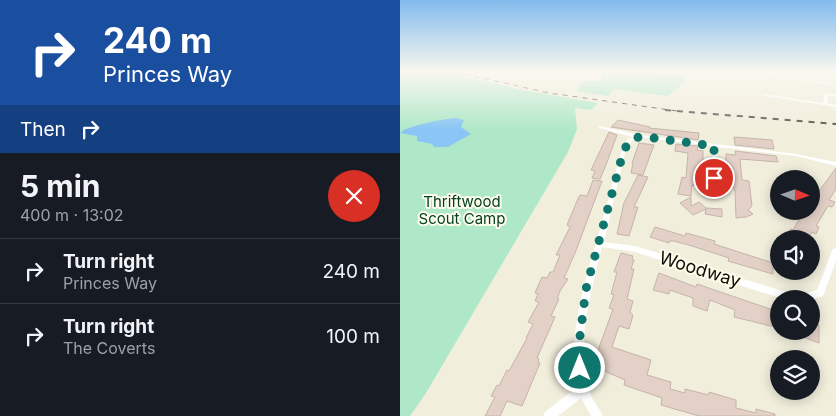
<!DOCTYPE html>
<html lang="en">
<head>
<meta charset="utf-8">
<style>
	:root { --surface:#171b24; --page:#20242c; --text:#f1f3f6; --muted:#9ea1a6; --line:#363941 }
	body { margin:0; font-family:Inter,sans-serif; background:var(--page); color:var(--text); height:100vh; display:flex; flex-direction:column; font-size:19px; white-space:nowrap }
	* { box-sizing:border-box; margin:0 }
	p { font-size:16px; color:var(--muted) }
	.icon { flex:none; width:28px; height:28px; fill:none; stroke:currentColor; stroke-width:2; stroke-linecap:round; stroke-linejoin:round }
	.map { position:relative; flex:1; overflow:hidden }
	.details { display:flex; flex-direction:column; background:var(--surface); width:400px }
	.details>* { flex:none }
	.banner { background:#1a4fa0; color:#fff; overflow:hidden }
	.needle { width:32px; rotate:92deg }
	.fabs { position:absolute; left:370px; top:170px; display:grid; gap:10px }
	.fabs a { display:grid; place-items:center; width:50px; height:50px; border-radius:50%; background:var(--surface); box-shadow:0 2px 12px #0003; font-size:25px }
	.pin { position:absolute; display:grid; place-items:center; width:42px; height:42px; color:#fff; margin:-21px; border:2px solid #fff; border-radius:50%; box-shadow:0 1px 5px #0007 }
	.me { position:absolute; width:55px; margin:-28px; rotate:0deg; stroke-linejoin:round; filter:drop-shadow(0 0 4px #0008) }
	.turn { display:flex; align-items:center; gap:18px; height:105px; padding:0 20px; font-size:22px }
	.turn .icon { width:65px; height:65px; stroke-width:2.5 }
	.turn b { display:block; font-size:35px; line-height:42px }
	.then { display:flex; align-items:center; height:48px; padding:0 20px; background:#0003; gap:10px; font-size:19px }
	.round { display:grid; place-items:center; flex:none; width:52px; height:52px; border-radius:26px; background:var(--page) }
	.overview { display:flex; align-items:center; justify-content:space-between; height:85px; padding:0 20px }
	h1 { font-size:30px; font-weight:700; line-height:38px }
	ul { padding:0; list-style:none }
	li { display:flex; align-items:center; gap:15px; height:65px; padding:0 20px; border-top:1px solid var(--line) }
	li div { flex:1 }
	li b { display:block; font-size:19px }
	li em { font-style:normal }
	main { display:flex; flex:1; min-height:0 }
	.map>svg:first-child { display:block }
	.green { fill:#afe8c9 }
	.water { fill:#8ac5f5 }
	.building { fill:#e3d1c7; stroke:#c5b4aa }
	.lines { fill:none; stroke-linecap:round; stroke-linejoin:round }
	.minor { fill:#fff; fill-rule:evenodd }
	.rail-far1 { stroke:#555349; stroke-width:1; stroke-dasharray:5 5; stroke-linecap:butt }
	.rail { stroke:#555349; stroke-width:2; stroke-dasharray:6 6; stroke-linecap:butt }
	.route { stroke:#0f766e; stroke-width:9; stroke-dasharray:0 16.2 }
	.labels { text-anchor:middle; dominant-baseline:central; stroke-width:4; stroke-linejoin:round; paint-order:stroke }
	.park-label { font-size:15px; fill:#024129; stroke:#fffce9 }
	.near-street-label { font-size:18px; fill:#100e08; stroke:#fffce9 }
</style>
</head>
<body>
<main>
<section class="details">
<div class="banner">
<div class="turn"><svg class="icon" aria-label="right" viewBox="0 0 24 24"><path d="M7 20v-9h11M14 6l5 5-5 5"/></svg><div><b>240 m</b>Princes Way</div></div>
<div class="then">Then<svg class="icon" aria-label="right" viewBox="0 0 24 24"><path d="M7 20v-9h11M14 6l5 5-5 5"/></svg></div>
</div>
<div class="overview"><div><h1>5 min</h1><p>400 m · 13:02</p></div><a class="round" style="background:#d93025;color:#fff"><svg class="icon" aria-label="close" viewBox="0 0 24 24"><path d="M6 6l12 12M18 6L6 18"/></svg></a></div>
<ul>
<li><svg class="icon" aria-label="right" viewBox="0 0 24 24"><path d="M7 20v-9h11M14 6l5 5-5 5"/></svg><div><b>Turn right</b><p>Princes Way</p></div><em>240 m</em></li>
<li><svg class="icon" aria-label="right" viewBox="0 0 24 24"><path d="M7 20v-9h11M14 6l5 5-5 5"/></svg><div><b>Turn right</b><p>The Coverts</p></div><em>100 m</em></li>
</ul>
</section>
<div class="map">
<svg width="436" height="416" viewBox="0 0 436 416">
	<rect width="100%" height="100%" fill="#f1eedc"/>
	<!-- green -->
	<path class="green" d="M0,72H48L117,89L198,103L191,110L175,108L177,129L168,152L26,393L10,416H0Z
		M202,72L283,75L285,82L267,96L214,89L208,96L176,91L184,81H201Z"/>
	<!-- water -->
	<path class="water" d="M56,118L64,120L61,127L71,134L48,147H34L32,144L17,141V136L0,133C8,125 44,119 56,118Z"/>
	<!-- building -->
	<path class="building" d="M218,120L250,127L249,128L299,133L298,140L211,127Z
		M209,132L217,135L206,165L200,179L192,178L195,171L191,170Z
		M334,137L372,140L374,149L335,145Z
		M239,143L254,145L243,175L231,173L233,163H232Z
		M276,144L298,146L297,150L303,151V165H299L298,182H295L294,186L292,185L291,196L278,194L282,177L286,178L288,153L275,151Z
		M335,151L376,156L378,162L340,159L342,180L349,181L352,206L348,210L353,214L346,217L336,218L335,191L333,187H330L329,172L326,168V154L336,155Z
		M436,168V189L429,200L435,202L432,207L428,206L416,226L419,227L416,234L412,232L408,239H388L389,236L387,235L391,229L393,230L404,211H411V202Z
		M238,175L248,177L234,207H238L229,236L217,234L224,203Z
		M193,180L202,181L175,253L164,278L168,279L160,291L157,299H159L151,316L155,317L137,358L139,359L138,363H140L122,406L107,401L100,416H85L95,397L91,396L97,385L99,386L107,370L109,371L127,338H126L133,324L128,322L139,302L135,301L138,294L135,293L142,277L147,278L150,272H153L160,255H156L170,227L167,225L177,201L180,195L187,196Z
		M291,197V206L299,202L306,208L322,209V217L305,214L306,209L293,215L280,203Z
		M255,227L285,236L286,233L315,241L314,244L373,263V274L328,261L329,258L292,246L274,241H269V243L250,237Z
		M221,253L233,256L232,259L234,260L231,269H234L227,299L233,301L230,312L233,315L229,329L219,326L212,347L251,360L247,375L271,382L270,389L285,393V389L309,395V392L336,400V408L356,413V409L375,414V416H299L261,405L262,398L224,385L225,380L202,370L204,363L198,361L199,357L196,356L213,309L209,308L214,295L211,294L217,272H214Z
		M259,273L296,287L297,284L379,312V328L334,317L335,310L310,300L307,311L293,306V298L270,290L269,294L253,290Z
		M411,322L419,325V343L390,332L411,331Z"/>
	<g class="lines">
		<!-- minor -->
		<path class="minor" d="M164,72H168L166,78L164,79L162,78Z
			M349,72H357L436,84V86Z
			M426,93L436,95V97L428,95L427,103L436,105V107L361,95L363,94L423,103L424,94Z
			M199,126L240,135L396,154L436,162V166L396,156L317,147L316,194L313,196L310,194L313,146L237,137L231,142L225,153L204,242L235,246L386,292L400,295L417,290L432,251L433,249L436,248V261L423,296L411,299H383L235,252L202,247C192,288 178,335 186,377C187,383 189,390 191,396C194,403 200,409 203,416H191L181,398L158,416H143L145,412L178,386C166,342 183,289 195,246C204,216 212,184 221,153L227,140L233,137L199,128Z"/>
		<!-- rail-far1 -->
		<path class="rail-far1" d="M55,72L149,93L277,111"/>
		<!-- rail -->
		<path class="rail" d="M265,110L436,124"/>
	</g>
	<!-- sky -->
	<linearGradient id="sky" x2="0" y2="1"><stop stop-color="#82bbed"/><stop offset="0.55" stop-color="#f9f7ef"/><stop offset="1" stop-color="#f9f7ef" stop-opacity="0"/></linearGradient>
	<rect width="436" height="130" fill="url(#sky)"/>
	<g class="lines">
		<!-- route -->
		<path class="route" d="M180,368V336L186,289L223,153C228,141 233,136 246,137L314,146V178"/>
	</g>
	<g class="labels">
		<!-- park labels -->
		<g class="park-label">
			<text x="62" y="201">Thriftwood<tspan x="62" dy="17">Scout Camp</tspan></text>
		</g>
		<!-- near-street labels -->
		<g class="near-street-label">
			<text transform="translate(300 269) rotate(17)">Woodway</text>
		</g>
	</g>
</svg>
<div class="fabs">
<a><svg class="needle" viewBox="-14 -14 28 28"><path d="M0-13l5 13h-10z" fill="#e53935"/><path d="M0 13l5-13h-10z" fill="#9ea1a6"/></svg></a>
<a><svg class="icon" aria-label="sound" viewBox="0 0 24 24"><path d="M4 9h4l5-4v14l-5-4H4zM17 9q2 3 0 6"/></svg></a>
<a><svg class="icon" aria-label="search" viewBox="0 0 24 24"><circle cx="10" cy="10" r="6"/><path d="M15 15l6 6"/></svg></a>
<a><svg class="icon" aria-label="layers" viewBox="0 0 24 24"><path d="M12 4l9 5-9 5-9-5zM3 14l9 5 9-5"/></svg></a>
</div>
<div class="pin" style="left:314px;top:178px;background:#d93025"><svg class="icon" aria-label="arrive" viewBox="0 0 24 24"><path d="M6 21V4h12l-3 4 3 4H6"/></svg></div>
<svg class="me" style="left:180px;top:368px" viewBox="-20 -20 40 40"><circle r="17" fill="#0f766e" stroke="#fff" stroke-width="3"/><path d="M0-11L8 9 0 5-8 9z" fill="#fff"/></svg>
</div>
</main>
</body>
</html>
